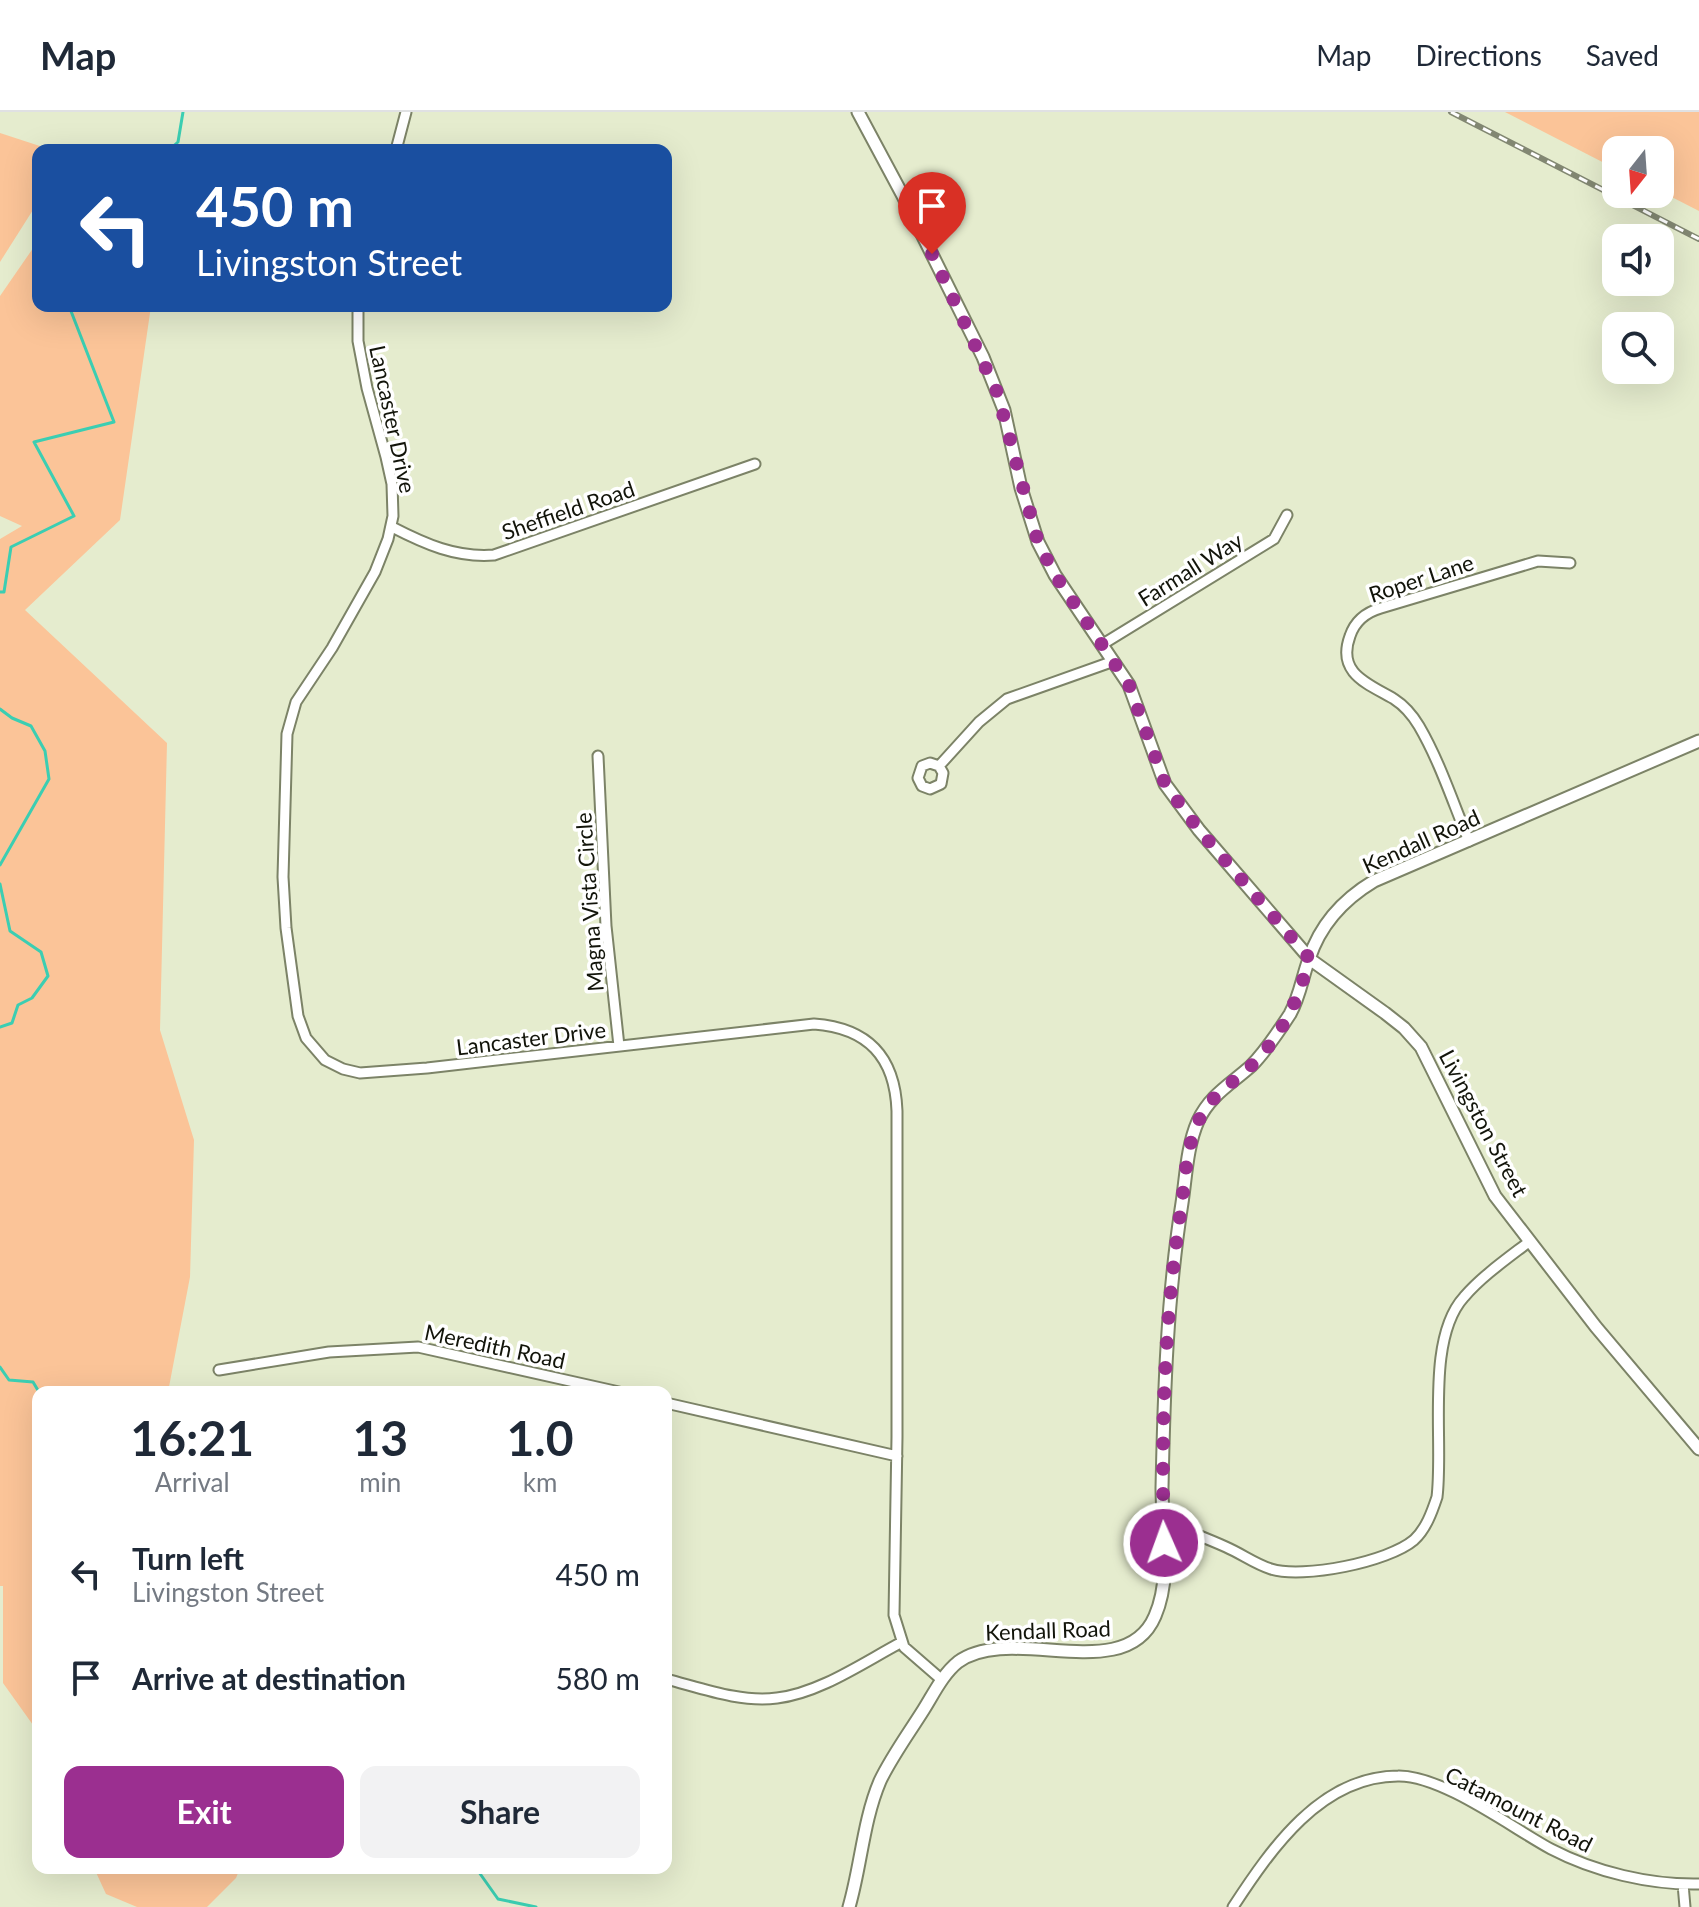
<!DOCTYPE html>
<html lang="en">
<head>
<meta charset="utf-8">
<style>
	:root { --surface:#fff; --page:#f2f2f3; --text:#1f2937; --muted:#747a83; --line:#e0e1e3; --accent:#9b2f90 }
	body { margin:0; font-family:Lato,sans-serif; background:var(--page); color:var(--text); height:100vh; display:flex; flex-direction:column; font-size:30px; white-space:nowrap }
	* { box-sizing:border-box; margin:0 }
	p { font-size:26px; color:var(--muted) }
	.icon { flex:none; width:44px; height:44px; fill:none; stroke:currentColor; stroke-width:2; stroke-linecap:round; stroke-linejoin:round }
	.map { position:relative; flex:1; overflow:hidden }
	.panel { position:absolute; left:32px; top:1274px; width:640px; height:488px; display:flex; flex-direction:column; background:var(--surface); border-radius:16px; box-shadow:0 8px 32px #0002 }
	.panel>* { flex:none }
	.hud { position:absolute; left:32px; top:32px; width:640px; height:168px; border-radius:16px; box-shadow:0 8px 32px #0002; background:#1a4fa0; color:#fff; overflow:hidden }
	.needle { width:52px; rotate:197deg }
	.buttons { position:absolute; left:1602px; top:24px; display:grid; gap:16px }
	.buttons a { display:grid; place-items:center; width:72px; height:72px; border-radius:16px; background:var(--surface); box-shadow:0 8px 32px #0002; font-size:40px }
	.pin { position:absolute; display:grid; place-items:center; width:68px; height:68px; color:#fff; margin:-82px -34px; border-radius:50% 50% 50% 0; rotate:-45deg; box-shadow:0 0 8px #0007 }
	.pin .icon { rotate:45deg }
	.me { position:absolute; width:88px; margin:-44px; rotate:358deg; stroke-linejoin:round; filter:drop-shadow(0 0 6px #0008) }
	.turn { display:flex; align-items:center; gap:28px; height:168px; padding:0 32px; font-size:36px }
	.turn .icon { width:104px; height:104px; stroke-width:2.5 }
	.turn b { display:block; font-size:56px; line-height:68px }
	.eta { display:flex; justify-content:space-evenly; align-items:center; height:136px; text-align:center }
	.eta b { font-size:48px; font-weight:700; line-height:56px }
	.primary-button { display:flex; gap:16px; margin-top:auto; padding:16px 32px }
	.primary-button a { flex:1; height:92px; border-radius:16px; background:var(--accent); color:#fff; font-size:32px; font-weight:700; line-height:92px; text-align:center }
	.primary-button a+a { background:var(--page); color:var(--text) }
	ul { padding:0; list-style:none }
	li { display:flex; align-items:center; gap:24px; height:104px; padding:0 32px }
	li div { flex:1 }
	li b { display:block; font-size:30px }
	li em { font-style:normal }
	header { display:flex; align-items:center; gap:48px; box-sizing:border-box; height:112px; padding:0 40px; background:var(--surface); border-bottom:2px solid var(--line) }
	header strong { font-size:38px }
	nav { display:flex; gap:44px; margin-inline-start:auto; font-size:28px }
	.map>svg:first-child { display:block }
	.green { fill:#fbc498 }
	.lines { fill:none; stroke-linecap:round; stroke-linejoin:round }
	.stream { stroke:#3bceb2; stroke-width:3 }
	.minor-casing { stroke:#7c8367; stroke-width:13 }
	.tertiary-casing { stroke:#7c8367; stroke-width:15 }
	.minor { stroke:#fff; stroke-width:9 }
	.tertiary { stroke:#fff; stroke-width:11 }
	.rail-casing { stroke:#828772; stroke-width:6 }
	.rail { stroke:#fff; stroke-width:3; stroke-dasharray:9; stroke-linecap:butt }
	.route { stroke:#9b2f90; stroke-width:14; stroke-dasharray:0 25.2 }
	.labels { text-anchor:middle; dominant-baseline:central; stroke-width:7; stroke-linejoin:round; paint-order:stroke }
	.street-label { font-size:22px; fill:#12140a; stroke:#fff }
</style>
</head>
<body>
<header>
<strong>Map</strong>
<nav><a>Map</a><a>Directions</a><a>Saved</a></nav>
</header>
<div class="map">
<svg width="1699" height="1795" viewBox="0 0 1699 1795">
	<rect width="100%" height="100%" fill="#e5ecce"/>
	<!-- green -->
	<path class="green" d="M1505,0H1699V99L1660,79V38H1616V57Z
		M0,21L52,38H38V90L0,150Z
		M38,129V194H151L120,408L25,498L167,631L160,918L194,1028L190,1165L168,1280H38V1620L3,1571V1474H0V427L22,414L0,404V184Z
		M94,1756H240L236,1766L207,1795H137L106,1782Z"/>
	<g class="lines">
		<!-- stream -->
		<path class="stream" d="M169,38L178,30L183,0
			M0,480H4L11,435L74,404L34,330L114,310L69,194
			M0,597L12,606L31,614L45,639L49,667L0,753
			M0,772L10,819L41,840L48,864L32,886L18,893L12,911L0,915
			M0,1255L9,1268L33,1270L39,1280
			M476,1756L498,1787L536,1795"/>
		<!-- minor casing -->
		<g class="minor-casing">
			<path id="minor" d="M396,38L406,0
				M358,194V229L367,276L386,345L392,372L393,404L388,427L375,460L332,536L296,590L287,622L283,765L286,816L298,904L306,926L325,948L343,957L360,961L427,956L814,912C868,916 895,945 897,999V1325L894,1503L904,1535L942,1568
				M392,415C425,432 456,446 494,443L755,352
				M1103,532L1274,427L1287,403
				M598,644L606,814L619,934
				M939,654L943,661L941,672L930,677L922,674L918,666L922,654L930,651L939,654L979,610L1007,587L1114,549
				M1469,729C1453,691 1440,650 1419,614C1413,604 1405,594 1394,587C1369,572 1336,562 1350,524C1355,509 1367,500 1381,496L1538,449L1570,451
				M219,1258L329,1240L418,1235L619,1280
				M666,1291L897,1344
				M1163,1409C1184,1418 1206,1426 1226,1435C1242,1442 1255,1452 1271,1457C1303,1467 1388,1450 1414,1428C1426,1417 1432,1400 1437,1385C1444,1328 1425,1228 1464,1185C1482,1164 1508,1146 1530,1129
				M666,1567C701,1576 741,1591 777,1586C820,1581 864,1550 902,1530
				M1683,1772L1685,1795
				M1233,1795C1271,1737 1321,1664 1398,1664C1442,1663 1512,1716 1551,1737C1595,1760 1650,1773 1699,1772"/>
		</g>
		<!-- tertiary casing -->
		<g class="tertiary-casing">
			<path id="tertiary" d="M858,0L903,84L983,245L1004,298L1021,376L1038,430L1055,463L1129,573L1165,672L1199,718L1311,848L1385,901L1404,916L1421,935L1495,1084L1596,1215L1699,1337
				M849,1795C861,1754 863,1709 880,1669C892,1644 909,1621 924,1597C934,1581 943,1562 958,1550C1011,1511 1125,1575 1155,1504C1172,1465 1162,1417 1162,1376C1164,1280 1167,1186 1182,1091C1186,1064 1187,1034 1198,1009C1210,983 1231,972 1251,954C1266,939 1279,919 1290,902C1300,884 1302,866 1309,847C1320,813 1344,787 1374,769L1699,629"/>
		</g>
		<!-- minor -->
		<use href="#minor" class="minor"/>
		<!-- tertiary -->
		<use href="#tertiary" class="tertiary"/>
		<!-- rail casing -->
		<g class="rail-casing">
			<path id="rail" d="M1451,0L1699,127"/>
		</g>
		<!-- rail -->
		<use href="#rail" class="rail"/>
	</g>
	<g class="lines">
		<!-- route -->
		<path class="route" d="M932,142L997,280L1038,430L1055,463L1129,573L1165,672L1199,718L1309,846C1300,886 1282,923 1253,952C1233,972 1211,982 1199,1008C1186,1035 1185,1068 1181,1097C1164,1208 1161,1320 1164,1431"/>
	</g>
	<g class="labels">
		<!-- street labels -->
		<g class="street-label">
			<text transform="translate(393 307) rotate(78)">Lancaster Drive</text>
			<text transform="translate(568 398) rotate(-19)">Sheffield Road</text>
			<text transform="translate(1190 457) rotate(-32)">Farmall Way</text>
			<text transform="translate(1421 466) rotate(-18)">Roper Lane</text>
			<text transform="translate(1421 729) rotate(-24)">Kendall Road</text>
			<text transform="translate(589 790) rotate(-94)">Magna Vista Circle</text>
			<text transform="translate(531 926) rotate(-7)">Lancaster Drive</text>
			<text transform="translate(1484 1011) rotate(62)">Livingston Street</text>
			<text transform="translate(495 1234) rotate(12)">Meredith Road</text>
			<text transform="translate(1048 1518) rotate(-2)">Kendall Road</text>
			<text transform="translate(1519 1697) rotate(27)">Catamount Road</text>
		</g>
	</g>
</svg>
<div class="buttons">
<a><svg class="needle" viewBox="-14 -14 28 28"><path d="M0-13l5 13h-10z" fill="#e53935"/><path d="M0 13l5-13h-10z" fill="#747a83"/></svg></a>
<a><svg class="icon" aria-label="sound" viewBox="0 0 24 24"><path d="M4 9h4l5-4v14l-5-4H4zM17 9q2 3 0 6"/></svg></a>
<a><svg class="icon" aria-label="search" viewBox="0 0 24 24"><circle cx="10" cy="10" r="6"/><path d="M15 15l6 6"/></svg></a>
</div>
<div class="pin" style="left:932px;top:142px;background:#d93025"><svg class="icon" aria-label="arrive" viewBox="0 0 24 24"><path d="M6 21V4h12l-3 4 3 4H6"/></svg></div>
<svg class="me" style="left:1164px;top:1431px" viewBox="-20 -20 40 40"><circle r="17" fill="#9b2f90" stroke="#fff" stroke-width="3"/><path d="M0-11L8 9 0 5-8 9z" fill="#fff"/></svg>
<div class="hud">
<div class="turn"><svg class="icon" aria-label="left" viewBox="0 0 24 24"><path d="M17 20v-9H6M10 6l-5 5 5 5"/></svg><div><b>450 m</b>Livingston Street</div></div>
</div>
<section class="panel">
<div class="eta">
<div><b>16:21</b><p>Arrival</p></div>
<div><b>13</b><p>min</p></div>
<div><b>1.0</b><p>km</p></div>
</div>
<ul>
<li><svg class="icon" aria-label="left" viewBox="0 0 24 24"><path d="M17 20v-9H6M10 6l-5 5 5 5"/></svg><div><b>Turn left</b><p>Livingston Street</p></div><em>450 m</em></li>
<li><svg class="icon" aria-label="arrive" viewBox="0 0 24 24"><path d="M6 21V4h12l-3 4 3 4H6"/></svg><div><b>Arrive at destination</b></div><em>580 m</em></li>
</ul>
<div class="primary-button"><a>Exit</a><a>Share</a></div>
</section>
</div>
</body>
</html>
